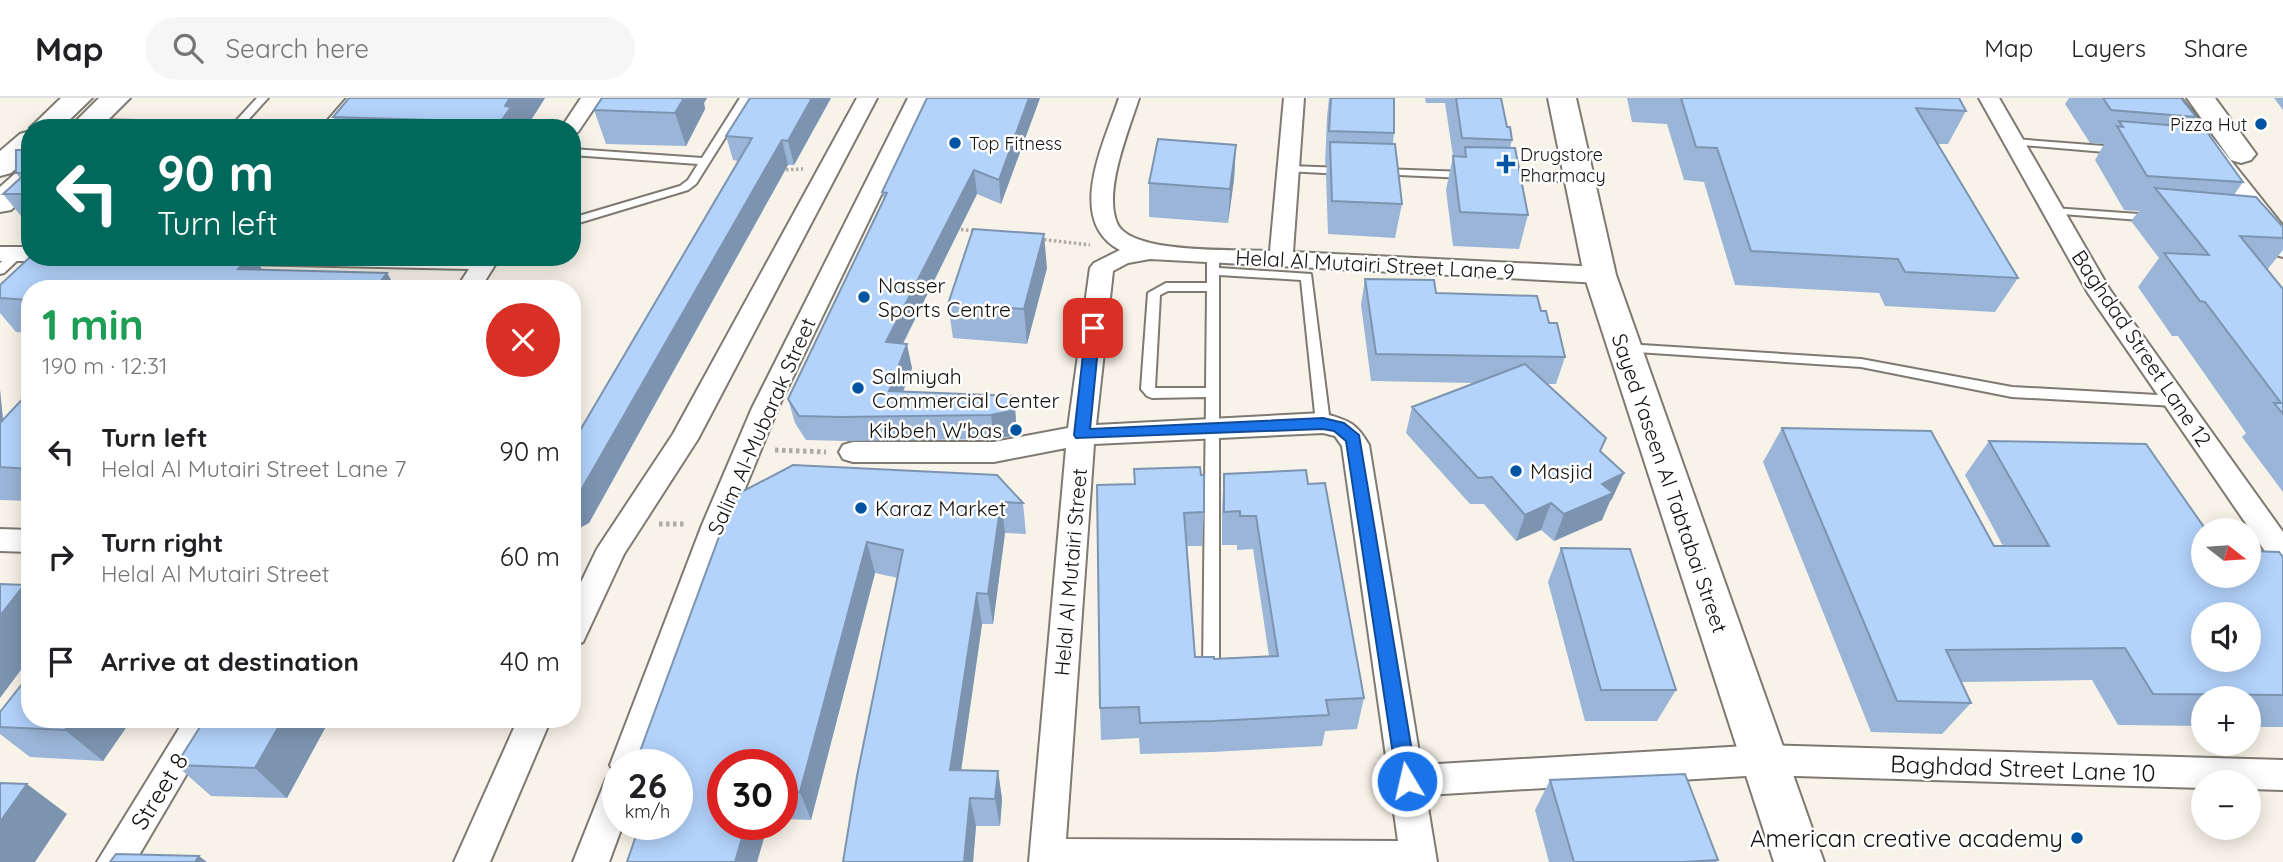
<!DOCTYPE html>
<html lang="en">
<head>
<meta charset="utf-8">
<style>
	:root { --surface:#fff; --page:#f6f6f6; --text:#202124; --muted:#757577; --line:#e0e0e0 }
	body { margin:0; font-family:Quicksand,sans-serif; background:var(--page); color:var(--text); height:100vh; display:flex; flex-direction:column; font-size:26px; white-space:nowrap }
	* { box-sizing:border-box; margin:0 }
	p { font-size:23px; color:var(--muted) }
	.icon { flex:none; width:38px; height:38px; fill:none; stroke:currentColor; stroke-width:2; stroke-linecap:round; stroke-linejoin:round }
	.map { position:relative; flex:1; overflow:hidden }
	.panel { position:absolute; left:21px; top:182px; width:560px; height:448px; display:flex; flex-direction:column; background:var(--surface); border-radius:28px; box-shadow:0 4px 18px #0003 }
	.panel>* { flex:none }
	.banner { position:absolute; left:21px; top:21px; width:560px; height:147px; border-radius:28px; box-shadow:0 4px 18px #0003; background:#00695c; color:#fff; overflow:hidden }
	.needle { width:46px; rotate:107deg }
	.tools { position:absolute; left:2191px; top:420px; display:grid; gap:14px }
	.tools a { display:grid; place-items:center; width:70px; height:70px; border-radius:50%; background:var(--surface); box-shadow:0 4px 18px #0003; font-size:35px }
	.speed { position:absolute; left:602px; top:651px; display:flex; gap:14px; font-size:35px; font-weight:700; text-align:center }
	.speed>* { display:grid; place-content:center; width:91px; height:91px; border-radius:50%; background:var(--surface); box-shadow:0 4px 18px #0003; line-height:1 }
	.speed small { font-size:18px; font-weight:400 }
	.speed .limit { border:10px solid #d22; background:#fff; color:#111 }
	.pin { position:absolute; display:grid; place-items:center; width:60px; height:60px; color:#fff; margin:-30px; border-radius:14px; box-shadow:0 4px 10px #0006 }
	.me { position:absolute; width:77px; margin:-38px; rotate:351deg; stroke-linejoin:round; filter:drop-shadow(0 0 5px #0008) }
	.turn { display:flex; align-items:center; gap:24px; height:147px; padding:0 21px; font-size:32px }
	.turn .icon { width:91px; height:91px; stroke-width:2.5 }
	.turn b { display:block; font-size:49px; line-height:60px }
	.round { display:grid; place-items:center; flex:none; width:74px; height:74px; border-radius:37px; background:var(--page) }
	.head { display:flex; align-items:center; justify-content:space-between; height:119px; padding:0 21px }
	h1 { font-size:42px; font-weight:700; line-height:52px; color:#1e9e55 }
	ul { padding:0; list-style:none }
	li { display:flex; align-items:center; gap:21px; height:105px; padding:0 21px }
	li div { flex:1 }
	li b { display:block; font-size:26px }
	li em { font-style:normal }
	header { display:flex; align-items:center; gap:42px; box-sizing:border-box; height:98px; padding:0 35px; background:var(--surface); border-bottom:2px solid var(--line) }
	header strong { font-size:33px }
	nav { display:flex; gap:38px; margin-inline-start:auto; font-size:24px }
	.search { width:490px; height:63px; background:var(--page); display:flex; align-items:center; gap:18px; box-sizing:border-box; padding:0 24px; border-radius:38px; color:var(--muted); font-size:26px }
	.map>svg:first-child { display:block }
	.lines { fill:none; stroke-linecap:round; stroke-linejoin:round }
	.lane-casing { stroke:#7e7a71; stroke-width:4 }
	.street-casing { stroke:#7e7a71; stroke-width:4 }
	.secondary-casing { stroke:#7e7a71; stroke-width:4 }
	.path-far1 { stroke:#afaba4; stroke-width:3.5; stroke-dasharray:2.5 2.5; stroke-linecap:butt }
	.path { stroke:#afaba4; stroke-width:5; stroke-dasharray:3.5 3.5; stroke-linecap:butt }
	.lane { fill:#fff; fill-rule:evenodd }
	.street { fill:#fff; fill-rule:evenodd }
	.secondary { fill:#fff; fill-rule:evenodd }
	.wall { fill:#9ab5d8 }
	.shaded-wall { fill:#7d94b0 }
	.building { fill:#b3d3fb; stroke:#7d94b0; stroke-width:2; fill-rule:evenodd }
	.route { fill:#1a73e8; stroke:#114b97; stroke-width:2 }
	.poi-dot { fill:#0055a3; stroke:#fff; stroke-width:2.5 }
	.labels { text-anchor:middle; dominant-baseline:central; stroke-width:5; stroke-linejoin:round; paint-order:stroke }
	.far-poi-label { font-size:18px; fill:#14120f; stroke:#fff; text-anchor:start }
	.street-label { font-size:21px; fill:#14120f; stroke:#fff }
	.poi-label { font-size:21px; fill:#14120f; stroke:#fff; text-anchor:start }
	.near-street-label { font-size:24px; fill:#14120f; stroke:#fff }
	.near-poi-label { font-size:24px; fill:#14120f; stroke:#fff; text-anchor:end }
</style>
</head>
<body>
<header>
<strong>Map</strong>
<div class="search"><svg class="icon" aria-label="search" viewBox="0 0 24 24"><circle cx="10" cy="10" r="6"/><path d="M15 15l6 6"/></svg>Search here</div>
<nav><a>Map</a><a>Layers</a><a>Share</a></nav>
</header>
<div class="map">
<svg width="2283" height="764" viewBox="0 0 2283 764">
	<rect width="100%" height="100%" fill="#f8f3e9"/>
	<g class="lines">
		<!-- lane casing -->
		<g class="lane-casing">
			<path id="lane" d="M257,0H268L241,30L88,28L83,25L88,22L234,25Z
				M740,0H750L696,86L688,92L572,127V120L680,88L688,82L698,66L572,57V51L702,60Z
				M2014,41L2117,49L2122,52L2117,55L2010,46V42Z
				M1290,68L1343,70L1348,73L1343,76L1286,73L1285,71Z
				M1381,71L1466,74L1471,77L1466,80L1377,76V72Z
				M1503,75L1579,78L1584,81L1579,84L1499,80L1498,78Z
				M2053,110L2153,117L2159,120L2153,123L2049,115L2047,113Z
				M17,152L23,156L21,159L4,175L0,176V165Z
				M1213,153L1219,157V170L1311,176L1330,325L1323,330L1316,325L1301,182L1219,177V573L1217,578L1211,580L1205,578L1203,573L1206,299L1152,300L1147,298L1141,291L1148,195L1166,185H1207V157ZM1168,193H1207L1206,290H1155L1160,197Z
				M1626,246L1861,261L2012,289L2175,298L2182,303L2175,308L2012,299L1861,269L1622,253L1620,250L1622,247Z"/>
		</g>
		<!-- street casing -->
		<g class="street-casing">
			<path id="street" d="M347,0H368L343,30H321Z
				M581,0H601L578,34L572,36V30H561Z
				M857,0H877L698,341L624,456L583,544L572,548V503L597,451L673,336Z
				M908,0H928L778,310L730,427L644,667H618V726H623L609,764H573L606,681L615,678L610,667L702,427L752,310Z
				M1119,0H1139C1129,32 1103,93 1117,125C1130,157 1238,151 1270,153L1284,0H1304L1293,154L1600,169L1608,172L1612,177L1608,182L1600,185L1150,161L1128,165L1113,173L1096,327L1323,315C1348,323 1355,323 1369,347L1421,667L1763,647L2283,662V692L2249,691V684H2203V690L1763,677L1426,697L1437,764H1029L1066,350L994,364H853L843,361L839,354L843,347L853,344H994L1068,330L1090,170L1094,165L1120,152C1064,123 1105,43 1119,0ZM1323,335L1335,338L1342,348L1398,743L1066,741L1094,346Z
				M1979,0H1999L2110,192L2283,434V469L2273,465L2088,195Z
				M0,149H30V159H40L30,163H0Z
				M234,159H500L480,191H456L469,171L246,166L238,164Z
				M0,431L30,432V454L0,453Z
				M185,621H219L135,764H97Z
				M518,621H551L490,764H454Z"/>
		</g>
		<!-- secondary casing -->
		<g class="secondary-casing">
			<path id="secondary" d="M61,0H92L61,30H30Z
				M99,0H130L100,30H69Z
				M1548,0H1576L1616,177L1824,764H1774L1584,177Z
				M2152,0H2181L2283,128V159L2272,156Z
				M2187,0H2215L2256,56L2251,62L2241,65L2231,62Z
				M30,33V58L11,75L0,78V53L20,36Z
				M30,69V94L11,112L0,114V89L19,72Z"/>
		</g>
		<!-- path-far1 -->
		<path class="path-far1" d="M781,72L803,71
			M956,131L975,133
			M1039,141L1090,147"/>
		<!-- path -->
		<path class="path" d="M775,352L826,354
			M659,426H686"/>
		<!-- lane -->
		<use href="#lane" class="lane"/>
		<!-- street -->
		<use href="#street" class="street"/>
		<!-- secondary -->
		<use href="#secondary" class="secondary"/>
	</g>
	<!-- wall -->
	<path class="wall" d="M545,0L526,30H339L333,19Z
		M602,0H707L704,5L705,11L686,48L606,46L594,12Z
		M750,0H831L794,67H788L589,425L572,434V346L738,63L733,62L726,38Z
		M1040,0L1001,106L977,96L903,246L912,270L903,294L1014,298L1016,323L1013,338L994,341L846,343L806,342L795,325L788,301L884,101L882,94Z
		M1329,0H1394V35L1393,46L1402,106L1395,140L1328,136L1326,77L1327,67H1325L1327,19Z
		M1425,0H1501L1507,29L1512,42L1510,50L1528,117L1519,151L1453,148L1446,92L1453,58L1445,5H1426Z
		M1627,0H1959L1966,13L1948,46H1937L2018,180L1995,214L1885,208L1879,195L1735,187L1704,84L1684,82L1667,26L1632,24Z
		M2069,0H2181L2196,19L2188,29L2243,84L2234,97L2283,129V152L2267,172L2283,191V394L2242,339L2246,335L2178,238H2172L2138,189L2159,160L2131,123L2139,113L2124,112L2095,62L2104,46L2090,45L2065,6Z
		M2274,0H2283V12Z
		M1236,47L1234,81L1228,125L1149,119V85Z
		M30,52V129L3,96L20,80L16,75Z
		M254,159L262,172L387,175L396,191H30V235L16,234L0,215V187Z
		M1047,170L1027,246L953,240L948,206Z
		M1365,181L1436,195L1541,213L1549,225L1565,259L1556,286H1547L1600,354L1612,401L1610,403L1602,422L1554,443L1541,432L1516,443L1484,406H1470L1406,335L1412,309L1475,285L1371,283L1361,207Z
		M0,292L3,322L30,293V403L0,402Z
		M1782,330L1994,448H2003L1965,377L1989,343L2203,478L2283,459V629H2249V600H2203V628L2118,627L2092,582L1961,584L1971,605L1942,636L1871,634L1763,364Z
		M793,367L997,377L1023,405L1026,436L1005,435L993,526H982L961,672L998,673L1002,701L1000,728H976L973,764H843L857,678L898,480L875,475L811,722L782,721V667H723V726H768L757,764H627L640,726H677V667H635L734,398Z
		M1134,371L1204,414L1202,448H1187L1195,559L1214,561L1269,558L1253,451L1237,452V447H1222V410L1224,376L1308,386L1364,600L1357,631L1325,633L1322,648L1212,654L1140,656L1139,640L1101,642L1100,610L1134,386Z
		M1561,450L1676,592L1657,623H1585L1548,484Z
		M0,614L132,621L103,663L30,659L0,636Z
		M205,621H330L287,700L211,698L176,667Z
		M1550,682L1718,762L1716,764H1549L1535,712Z"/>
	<!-- shaded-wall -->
	<path class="shaded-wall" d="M510,0H545L526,30H496L505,8Z
		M684,0H707L704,5L705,11L686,48L675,15Z
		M812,0H831L794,67L788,43Z
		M1029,0H1040L1001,106L999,82Z
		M782,42L788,67L589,425L572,434V403Z
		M1236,47L1234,81L1228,125L1230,91Z
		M974,72L977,96L891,269L886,244Z
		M1044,136L1047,170L1027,246L1024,211Z
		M249,159H254L274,190L238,171Z
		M387,175L396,191H375Z
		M907,246L912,270L894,317L889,293Z
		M0,292L3,322L0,325Z
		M1014,298L1016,323L1013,338L994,341L991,317Z
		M1624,375L1612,401L1610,403L1602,422L1554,443L1564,416L1602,386Z
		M1001,404L1005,435L993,526L988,496Z
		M1551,405L1541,432L1516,443L1525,417Z
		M867,444L875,475L811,722L800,694Z
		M24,487L30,492V560L0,600V518Z
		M977,495L982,526L957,701L950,672Z
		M73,621H132L103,663L65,632Z
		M283,621H330L287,700L255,670Z
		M998,673L1002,701L1000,728L995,701Z
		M27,686L67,716L35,764H0V724Z
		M970,700L976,728L973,764H964Z
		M746,726H768L757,764H735Z
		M199,758L207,764H195Z"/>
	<!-- building -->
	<path class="building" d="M349,0H510L505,8L511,9L496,30H422L429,22L333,19Z
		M602,0H684L675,15L594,12Z
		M750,0H812L788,43L782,42L576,401L572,403V346L752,40L726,38Z
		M927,0H1029L999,82L974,72L886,244L907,246L889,293L1014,298L1011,313L991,317L840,319L799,318L788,301L887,95L882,94Z
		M1331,0H1394V35L1329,33Z
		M1456,0H1501L1507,29H1510L1512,42L1462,40Z
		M1681,0H1959L1966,13L1916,10L2018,180L1905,174L1898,161L1751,153L1717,50L1696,49Z
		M2103,0H2181L2196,19L2111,12Z
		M2119,23L2204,30L2243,84L2147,78L2117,28L2123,29Z
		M1158,41L1236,47L1230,91L1149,85Z
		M1330,44L1395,46L1402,106L1332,103Z
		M1465,49L1515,50L1528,117L1460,114L1453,58L1466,59Z
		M16,52H30V96H3L26,75H16Z
		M2155,90L2256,99L2283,129V140L2240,138L2283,191V316L2274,305H2281L2205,204L2200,203L2164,155L2209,157Z
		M973,131L1044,136L1024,211L948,206Z
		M30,159H249L238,171L387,175L375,191H30V202L0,200V187Z
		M1365,181L1434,182L1436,195L1537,198L1541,213H1546L1549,225H1557L1565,259L1376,256Z
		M1525,266L1606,340L1600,353L1624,375L1602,386L1613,395L1564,416L1551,405L1525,417L1492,379L1478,380L1412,309Z
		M30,293V371L0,369V325Z
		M1782,330L1931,333L1994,448H2049L1989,343L2146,346L2206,432H2203V478H2249V453L2279,454L2283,459V597L2153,596L2125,550L1946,552L1971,605L1897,603ZM2203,516H2249V562H2203Z
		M793,367L997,377L1023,405L1001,404L988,496L977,495L950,672L998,673L995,701L970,700L964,764H843L857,678L903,452L867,444L800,694H782V667H723V726H746L735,764H627L640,726H677V667H635L734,398Z
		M1200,369L1201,377H1204V414L1184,415L1195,559H1214V561L1278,558L1256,418H1240V413L1224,414V376L1306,372L1308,386L1325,385L1364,600L1326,602L1329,617L1214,623L1140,625L1139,609L1100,610L1097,387L1135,386L1134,371Z
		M1561,450L1630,451L1676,592H1601Z
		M0,486L24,487L0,518Z
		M30,576V621H73L65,632L0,629V614Z
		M205,621H283L255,670L176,667Z
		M1685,676L1718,762L1684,764H1574L1550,682Z
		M0,685L27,686L0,724Z
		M116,756L199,758L195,764H110Z"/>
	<!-- route -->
	<path class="route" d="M1093,225L1100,230L1090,331L1323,320L1344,325L1359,337L1417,683L1414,689L1407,692L1400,689L1397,683L1346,343L1334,333L1323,331L1076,340L1074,337L1086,230Z"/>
	<!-- markers -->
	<g class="poi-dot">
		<circle cx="2261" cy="26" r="7"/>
		<circle cx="955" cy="45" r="7"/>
		<path d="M1502.5 55.5h7v7h7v7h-7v7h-7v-7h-7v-7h7z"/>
		<circle cx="864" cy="199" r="7"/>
		<circle cx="858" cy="290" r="7"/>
		<circle cx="1016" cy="332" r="7"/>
		<circle cx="1516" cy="373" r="7"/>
		<circle cx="861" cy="410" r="7"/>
		<circle cx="2077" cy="740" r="7"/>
	</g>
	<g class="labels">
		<!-- far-poi labels -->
		<g class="far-poi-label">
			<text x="2247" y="26" text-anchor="end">Pizza Hut</text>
			<text x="969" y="45">Top Fitness</text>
			<text x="1520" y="56">Drugstore<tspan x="1520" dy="21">Pharmacy</tspan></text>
		</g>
		<!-- street labels -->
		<g class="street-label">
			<text transform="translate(1375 166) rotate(3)">Helal Al Mutairi Street Lane 9</text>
			<text transform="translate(2142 250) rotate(56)">Baghdad Street Lane 12</text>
			<text transform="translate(761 328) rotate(-66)">Salim Al-Mubarak Street</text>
			<text transform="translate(1670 385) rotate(71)">Sayed Yaseen Al Tabtabai Street</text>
			<text transform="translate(1070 474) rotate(-85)">Helal Al Mutairi Street</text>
		</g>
		<!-- poi labels -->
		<g class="poi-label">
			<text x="878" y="187">Nasser<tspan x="878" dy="24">Sports Centre</tspan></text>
			<text x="872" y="278">Salmiyah<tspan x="872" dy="24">Commercial Center</tspan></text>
			<text x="1002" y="332" text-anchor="end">Kibbeh W'bas</text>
			<text x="1530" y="373">Masjid</text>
			<text x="875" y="410">Karaz Market</text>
		</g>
		<!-- near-street labels -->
		<g class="near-street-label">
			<text transform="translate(2023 670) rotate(2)">Baghdad Street Lane 10</text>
			<text transform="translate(159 693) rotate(-58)">Street 8</text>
		</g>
		<!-- near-poi labels -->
		<g class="near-poi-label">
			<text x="2063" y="740">American creative academy</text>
		</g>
	</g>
</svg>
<div class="tools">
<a><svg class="needle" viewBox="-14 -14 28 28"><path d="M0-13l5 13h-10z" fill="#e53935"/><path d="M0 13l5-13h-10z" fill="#757577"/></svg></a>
<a><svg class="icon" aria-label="sound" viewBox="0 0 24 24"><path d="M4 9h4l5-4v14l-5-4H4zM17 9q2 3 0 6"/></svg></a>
<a>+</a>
<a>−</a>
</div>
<div class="speed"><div>26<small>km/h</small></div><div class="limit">30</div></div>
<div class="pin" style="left:1093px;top:230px;background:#d93025"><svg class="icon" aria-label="arrive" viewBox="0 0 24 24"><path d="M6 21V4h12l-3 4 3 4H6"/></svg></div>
<svg class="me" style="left:1407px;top:683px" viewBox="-20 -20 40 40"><circle r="17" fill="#1a73e8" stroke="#fff" stroke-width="3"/><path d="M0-11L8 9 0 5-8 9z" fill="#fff"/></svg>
<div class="banner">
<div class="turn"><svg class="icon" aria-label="left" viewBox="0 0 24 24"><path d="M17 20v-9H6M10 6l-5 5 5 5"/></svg><div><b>90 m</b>Turn left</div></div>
</div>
<section class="panel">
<div class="head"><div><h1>1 min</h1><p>190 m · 12:31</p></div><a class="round" style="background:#d93025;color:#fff"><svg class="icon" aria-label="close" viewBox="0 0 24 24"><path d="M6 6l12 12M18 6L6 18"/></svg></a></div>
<ul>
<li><svg class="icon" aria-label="left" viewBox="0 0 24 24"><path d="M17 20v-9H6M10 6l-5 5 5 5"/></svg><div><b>Turn left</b><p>Helal Al Mutairi Street Lane 7</p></div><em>90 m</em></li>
<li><svg class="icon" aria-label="right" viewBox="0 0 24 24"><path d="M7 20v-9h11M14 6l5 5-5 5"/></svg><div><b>Turn right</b><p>Helal Al Mutairi Street</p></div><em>60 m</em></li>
<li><svg class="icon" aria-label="arrive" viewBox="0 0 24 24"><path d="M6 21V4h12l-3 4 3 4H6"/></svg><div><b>Arrive at destination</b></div><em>40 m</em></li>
</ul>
</section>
</div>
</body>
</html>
